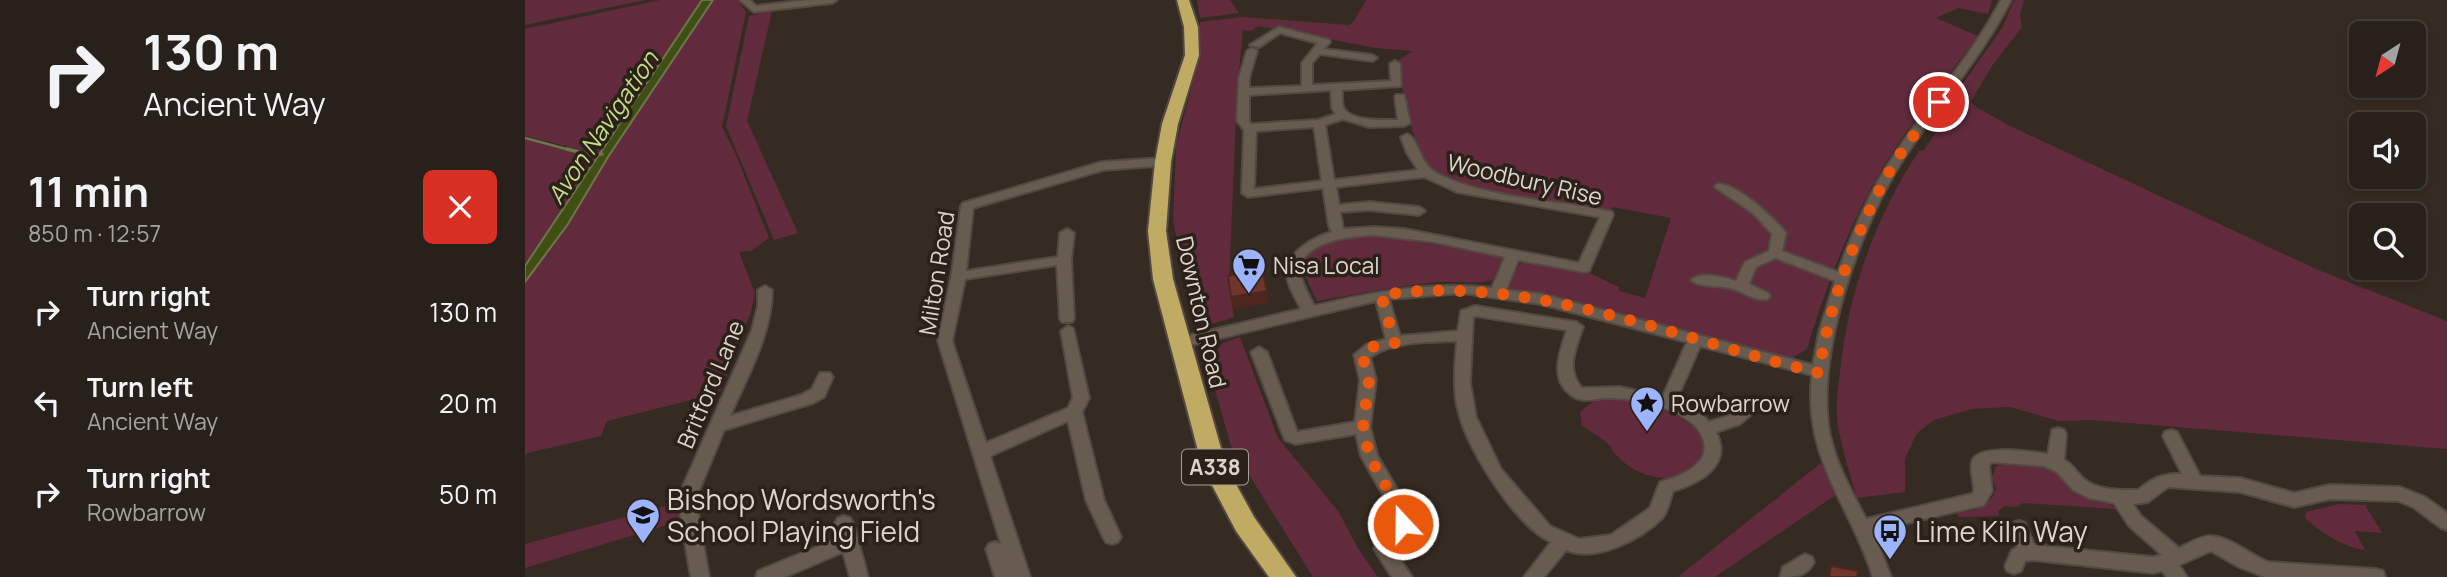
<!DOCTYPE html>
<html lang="en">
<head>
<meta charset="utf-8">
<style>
	:root { --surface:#28201a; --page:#342d27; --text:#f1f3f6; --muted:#a5a3a2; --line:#443e39 }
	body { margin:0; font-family:Manrope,sans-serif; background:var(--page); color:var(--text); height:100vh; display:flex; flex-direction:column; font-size:26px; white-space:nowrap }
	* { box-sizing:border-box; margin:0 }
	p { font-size:23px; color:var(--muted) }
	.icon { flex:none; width:38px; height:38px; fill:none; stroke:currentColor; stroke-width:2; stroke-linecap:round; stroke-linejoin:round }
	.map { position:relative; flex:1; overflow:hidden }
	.drawer { display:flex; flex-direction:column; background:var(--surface); width:525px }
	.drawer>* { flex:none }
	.guide { background:#28201a; color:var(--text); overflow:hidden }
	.needle { width:46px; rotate:216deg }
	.tools { position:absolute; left:1824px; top:21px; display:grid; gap:14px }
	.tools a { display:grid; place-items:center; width:77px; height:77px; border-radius:10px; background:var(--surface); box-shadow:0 4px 10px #0003,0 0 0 2px var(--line); font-size:35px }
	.pin { position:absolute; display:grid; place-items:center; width:60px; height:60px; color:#fff; margin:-30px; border:4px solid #fff; border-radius:50%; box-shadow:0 2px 7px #0007 }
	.me { position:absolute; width:77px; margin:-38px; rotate:339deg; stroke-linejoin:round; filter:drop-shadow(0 0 5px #0008) }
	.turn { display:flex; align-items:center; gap:24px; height:147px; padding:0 28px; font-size:32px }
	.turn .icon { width:91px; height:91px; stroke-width:2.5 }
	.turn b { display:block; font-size:49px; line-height:60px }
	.round { display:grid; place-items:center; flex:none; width:74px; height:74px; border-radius:10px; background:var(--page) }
	.overview { display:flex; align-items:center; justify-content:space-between; height:119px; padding:0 28px }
	h1 { font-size:42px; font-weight:700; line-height:52px }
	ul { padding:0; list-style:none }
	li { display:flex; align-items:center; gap:21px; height:91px; padding:0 28px }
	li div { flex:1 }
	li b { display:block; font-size:26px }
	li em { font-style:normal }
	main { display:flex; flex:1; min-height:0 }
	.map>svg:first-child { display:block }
	.green { fill:#612b3d }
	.water { fill:#3f4f14; stroke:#6e774c; stroke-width:2 }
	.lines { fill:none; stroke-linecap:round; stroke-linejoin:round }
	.stream-far1 { stroke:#6e774c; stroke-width:2.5 }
	.stream { stroke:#6e774c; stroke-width:3.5 }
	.minor-casing { stroke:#524942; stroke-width:4 }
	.highway-casing { stroke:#524942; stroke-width:4 }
	.minor { fill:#685c51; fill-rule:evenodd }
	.highway { fill:#c0ab64; fill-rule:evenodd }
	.shaded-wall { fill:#4e261f }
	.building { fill:#70362c; stroke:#4e261f; stroke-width:2 }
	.route { stroke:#ea580c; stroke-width:12; stroke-dasharray:0 21.6 }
	.labels { text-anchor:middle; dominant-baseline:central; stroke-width:7; stroke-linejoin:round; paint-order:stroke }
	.shield { fill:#2c2118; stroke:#a79f98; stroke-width:2 }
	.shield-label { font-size:21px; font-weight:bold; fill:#dcd5cf }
	.street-label { font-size:23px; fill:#dcd5cf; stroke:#2c2118 }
	.poi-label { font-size:23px; fill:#dcd5cf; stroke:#2c2118; text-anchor:start }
	.water-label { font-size:24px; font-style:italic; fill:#c1dd87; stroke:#2c2118 }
	.near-poi-label { font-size:28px; fill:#dcd5cf; stroke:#2c2118; text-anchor:start }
</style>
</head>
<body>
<main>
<section class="drawer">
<div class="guide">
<div class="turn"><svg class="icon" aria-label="right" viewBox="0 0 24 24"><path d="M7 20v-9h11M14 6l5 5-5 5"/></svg><div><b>130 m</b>Ancient Way</div></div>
</div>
<div class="overview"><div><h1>11 min</h1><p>850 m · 12:57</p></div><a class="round" style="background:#d93025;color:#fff"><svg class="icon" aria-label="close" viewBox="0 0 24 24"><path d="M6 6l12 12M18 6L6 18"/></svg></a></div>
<ul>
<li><svg class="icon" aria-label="right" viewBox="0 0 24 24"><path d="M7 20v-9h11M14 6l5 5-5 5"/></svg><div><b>Turn right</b><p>Ancient Way</p></div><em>130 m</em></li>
<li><svg class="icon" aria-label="left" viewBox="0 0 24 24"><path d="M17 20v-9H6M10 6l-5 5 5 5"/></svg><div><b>Turn left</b><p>Ancient Way</p></div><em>20 m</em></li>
<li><svg class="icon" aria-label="right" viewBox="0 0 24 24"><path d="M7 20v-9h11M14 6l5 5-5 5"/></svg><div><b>Turn right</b><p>Rowbarrow</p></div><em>50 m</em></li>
</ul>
</section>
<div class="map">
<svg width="1922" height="577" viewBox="0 0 1922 577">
	<rect width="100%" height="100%" fill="#362b22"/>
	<!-- green -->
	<path class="green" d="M0,0H120L0,25Z
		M135,0H177L73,154L0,136V29Z
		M188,0H213L221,12L197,127L211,155L244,238L226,251L214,252L230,293L226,312L194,393L82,421L76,436L2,453L0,458V282L43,225L83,157Z
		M672,0H705L714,13L675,18Z
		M841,0H1467L1463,14L1433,8L1411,18L1453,36C1423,76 1391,116 1364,158C1328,214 1301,285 1282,349L1270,356L1267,361L1018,294L982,288L994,265L1000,261L1067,274L1094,287V291L1120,298L1146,218L1087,207L1083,213L932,185L908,175L891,142L878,99L879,93L872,75L874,60L888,51L851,48L733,26L726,31L718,30L712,91L704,284L709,317L674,328L648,222L651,146L673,63L675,22L719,17L824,25L829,21Z
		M1489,0H1499L1495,15L1497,27L1467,66L1446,101L1451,107L1485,126L1791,269L1922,321V449L1567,420L1534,421L1485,407L1447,409L1409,420L1392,433L1380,459V492L1332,498C1325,474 1317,450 1313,425C1310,407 1313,389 1315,372C1323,294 1350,217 1394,151L1399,150L1417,124L1415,115L1420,107L1428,103L1425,102L1477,28Z
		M247,11L222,121L273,233L249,240L201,126L224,16Z
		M0,139L72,156L0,266Z
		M835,233L976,255L977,259L968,280C950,285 932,281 913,282C872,286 833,294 792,301C788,292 781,281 780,270C776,243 817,238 835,233Z
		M715,337L753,438L813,511L834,550L853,577H788L706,446L682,361L698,343Z
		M1093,398C1128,408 1157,410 1181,440C1178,457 1175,467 1159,474C1138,484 1110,474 1094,458C1088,453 1086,446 1080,441C1073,436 1065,431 1057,426L1055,412L1070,400Z
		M1296,463L1312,494L1190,577H1153Z
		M1481,464C1494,465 1508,465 1521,467C1533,470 1544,486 1556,493C1566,499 1586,503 1591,509L1498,503L1492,507L1480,506L1473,511L1474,516L1434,517L1431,513C1452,510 1463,510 1471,489L1467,477L1471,466Z
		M152,503L155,521L0,568V544Z
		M1814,504L1840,505L1857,533L1830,531L1840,550C1820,548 1795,532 1780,518L1781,512Z"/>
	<!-- water -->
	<path class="water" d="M177,0H188L83,157L43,224L0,282V266Z"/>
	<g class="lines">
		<!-- stream-far1 -->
		<path class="stream-far1" d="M0,138L49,151"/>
		<!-- stream -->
		<path class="stream" d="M42,149L67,155L77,154"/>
		<!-- minor casing -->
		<g class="minor-casing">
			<path id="minor" d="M215,0H225L231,6L283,0H312L307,3L229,12Z
				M1476,0H1486C1456,58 1414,105 1379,158C1335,226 1289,355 1305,436C1312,466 1327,492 1341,519L1447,494L1449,491C1449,483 1445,470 1447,462C1451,443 1508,452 1523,454L1527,430L1533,428L1539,430L1541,434L1539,460C1548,464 1552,473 1559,479C1573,491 1596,490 1613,490C1628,478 1637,473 1657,474L1638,436L1640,432L1646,430L1652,432L1675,476L1715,478L1769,493L1805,485L1875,487L1900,497L1922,513V530L1916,528L1888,507L1873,501L1805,499L1769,507L1715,492L1643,487L1623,502L1608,504L1616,516L1654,548C1663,544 1677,535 1686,536C1706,537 1725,555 1743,562L1851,569L1858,571L1860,577H1740L1714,567L1686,551L1654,565L1662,577H1642L1637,571L1628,573L1509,560L1500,561L1496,571L1489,574L1482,571L1480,566L1487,550L1492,548L1485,528L1488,523L1494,521L1500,523L1509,545L1628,557L1637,555L1604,526L1589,503L1564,498L1548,490L1532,472L1519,466L1467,462L1464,465L1467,491L1459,505L1348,531L1366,577H1348C1325,504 1278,459 1287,375L1175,346L1151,401L1176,414L1184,422L1203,416L1224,403L1230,405L1232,409L1215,424L1191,432C1208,465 1175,483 1148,491C1145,499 1143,511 1138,517C1117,539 1070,563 1041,550L1019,577H999L1026,542C991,526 946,454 935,417C927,392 930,366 932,341C903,342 869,341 845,357L851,380L845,427L852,455L888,516L884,529L868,544L867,548L887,577H867L849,549L853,536L869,521L870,516L836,456L831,434L770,444L760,440L726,352L734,347L742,352L772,432L830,422L835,380L829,355L841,345L861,339L851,301L654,348L647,343L654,338L776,309C771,298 761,284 762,272C763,251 789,237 807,232L804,226L798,188L723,197L717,193L719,130L712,121L714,78L722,51L727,48L732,51L724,78V88L777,86V63L793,43L755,33L734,47L725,45L754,27L804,40L805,42L799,49L847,55L852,58L847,61L795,54L787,63V85L866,81L865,64L870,61L875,64L876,86L817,90C817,95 817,103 818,107C824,122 860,120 873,120L870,97L871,95H879L885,123L879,126L844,127L818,119L800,125L809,180L893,170L882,153L876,137L882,134C894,139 894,165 913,174C966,200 1030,199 1087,212L1088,215L1064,271L1059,272L993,260L981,290L1016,294L1288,365L1294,332L1310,281L1251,258L1231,267L1224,284L1243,293L1245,296L1243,299C1230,302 1217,291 1205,288C1193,285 1175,288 1166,280C1177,271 1198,277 1211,281L1220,262L1244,251L1247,234L1228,213L1190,187L1192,184C1211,182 1249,218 1261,233L1257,251L1313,272C1327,234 1343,194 1366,160C1401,105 1446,58 1476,0ZM806,90L807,108L811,114L793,120L726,124L724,121V95ZM789,127L797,181L729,189L731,131ZM899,177L932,192L1075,217L1054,263L879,229L849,227L818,229L815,212L844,210L894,215L900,211L894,207L844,202L814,205L811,187ZM849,235L909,242L980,257L967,288C907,281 848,292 789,306C785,297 778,286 776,276C770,241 827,236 849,235ZM937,293L1016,304L1162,342L1138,396L1094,387L1057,388C1040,370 1051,347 1058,327L1051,322L950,306L936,311L933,331L875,336L864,299ZM951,316L1042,330C1035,351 1024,379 1046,395C1057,404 1070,398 1083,398C1109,397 1168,410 1178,438C1181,447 1180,457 1173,463C1163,474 1148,478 1135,482L1125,508L1086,535L1054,539L1025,526L976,469L951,417L945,383L948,317Z
				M638,158L642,159V165L578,170L448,208L441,271L533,257L535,233L542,229L549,233L546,260L549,319L547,322H537L535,319L532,265L440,279L427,341L461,443L543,408L548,398L536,331L543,326L548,328L564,398L557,412L579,500L596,537L593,542L587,544L581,542L578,537L561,500L543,421L465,456L505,577H470L461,549L464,544L470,542L476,544L413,341L427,273L436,206L438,203L577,162Z
				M240,286L247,290C247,334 222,377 205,416L276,395L287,389L295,373H305L308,377L299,397L288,403L199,430L173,493L172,507L184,577H166L154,507L155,493L227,330L233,306V290Z
				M319,516L325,518L328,523L343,577H325L318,552L260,577H231L233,571L314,538L310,523L313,518Z
				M1280,554L1287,557L1289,562C1282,577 1269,577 1255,577L1258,567Z"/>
		</g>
		<!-- highway casing -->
		<g class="highway-casing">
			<path id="highway" d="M652,0H664L673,27L674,55L653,124L646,162L641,231L648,279L701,466L729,517L771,577H744L711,531L677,466L628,279L623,231L630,162L637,124L660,55L659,27Z"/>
		</g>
		<!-- minor -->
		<use href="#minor" class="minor"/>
		<!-- highway -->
		<use href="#highway" class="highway"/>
	</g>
	<!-- shaded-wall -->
	<path class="shaded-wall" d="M742,291L744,303L709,309L706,297Z"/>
	<!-- building -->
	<path class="building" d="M737,270L742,291L706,297L703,276Z
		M1306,566L1333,571L1332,577H1304Z"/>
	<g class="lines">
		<!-- route -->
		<path class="route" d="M878,524V516L844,456L838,427L844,380L837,355L846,347L870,343L856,295C1004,273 1152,339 1294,373C1304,305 1329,236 1362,176C1376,150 1396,126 1414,102"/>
	</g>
	<!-- icons -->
	<defs>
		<g id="supermarket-pin" transform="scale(1.75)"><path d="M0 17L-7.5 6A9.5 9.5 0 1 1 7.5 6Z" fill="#9cb4fd" stroke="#2c2118"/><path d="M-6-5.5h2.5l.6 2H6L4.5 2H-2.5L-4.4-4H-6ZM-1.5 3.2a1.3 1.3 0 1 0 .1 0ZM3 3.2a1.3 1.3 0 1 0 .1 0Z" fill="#111"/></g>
		<g id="sight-pin" transform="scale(1.75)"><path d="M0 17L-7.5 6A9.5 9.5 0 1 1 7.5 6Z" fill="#9cb4fd" stroke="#2c2118"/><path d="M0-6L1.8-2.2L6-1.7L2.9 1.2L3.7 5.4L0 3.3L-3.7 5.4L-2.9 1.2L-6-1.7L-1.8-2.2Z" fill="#111"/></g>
		<g id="school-pin" transform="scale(1.75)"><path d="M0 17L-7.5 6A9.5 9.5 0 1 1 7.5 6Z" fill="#9cb4fd" stroke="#2c2118"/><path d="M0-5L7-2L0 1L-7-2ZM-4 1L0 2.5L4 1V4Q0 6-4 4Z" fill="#111"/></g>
		<g id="bus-pin" transform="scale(1.75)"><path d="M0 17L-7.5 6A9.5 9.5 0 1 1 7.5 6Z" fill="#9cb4fd" stroke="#2c2118"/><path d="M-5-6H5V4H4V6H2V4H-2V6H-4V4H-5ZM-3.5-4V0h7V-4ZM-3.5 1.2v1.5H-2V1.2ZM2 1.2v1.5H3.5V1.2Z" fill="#111"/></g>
	</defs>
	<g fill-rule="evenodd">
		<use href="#supermarket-pin" x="724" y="265"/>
		<use href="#sight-pin" x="1122" y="403"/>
		<use href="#school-pin" x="118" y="515"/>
		<use href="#bus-pin" x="1365" y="531"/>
	</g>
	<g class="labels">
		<!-- shield labels -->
		<rect class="shield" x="657" y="449.5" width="66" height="35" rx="5"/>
		<g class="shield-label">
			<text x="690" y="467">A338</text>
		</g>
		<!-- street labels -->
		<g class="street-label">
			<text transform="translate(1000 179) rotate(13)">Woodbury Rise</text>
			<text transform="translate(411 273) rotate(-81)">Milton Road</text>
			<text transform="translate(677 312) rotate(77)">Downton Road</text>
			<text transform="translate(185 384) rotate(-67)">Britford Lane</text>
		</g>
		<!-- poi labels -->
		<g class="poi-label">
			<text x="748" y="265">Nisa Local</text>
			<text x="1146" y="403">Rowbarrow</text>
		</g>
		<!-- water labels -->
		<g class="water-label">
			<text transform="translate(77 127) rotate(-56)">Avon Navigation</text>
		</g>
		<!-- near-poi labels -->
		<g class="near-poi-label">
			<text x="142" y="499">Bishop Wordsworth's<tspan x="142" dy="32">School Playing Field</tspan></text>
			<text x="1390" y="531">Lime Kiln Way</text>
		</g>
	</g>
</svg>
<div class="tools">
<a><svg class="needle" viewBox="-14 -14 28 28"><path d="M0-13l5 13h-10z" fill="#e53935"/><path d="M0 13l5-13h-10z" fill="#a5a3a2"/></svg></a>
<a><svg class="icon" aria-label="sound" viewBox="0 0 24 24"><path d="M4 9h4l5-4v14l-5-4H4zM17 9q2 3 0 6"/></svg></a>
<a><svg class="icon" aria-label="search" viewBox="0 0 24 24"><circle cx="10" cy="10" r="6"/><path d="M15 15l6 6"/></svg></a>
</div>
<div class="pin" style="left:1414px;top:102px;background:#d93025"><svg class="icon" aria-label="arrive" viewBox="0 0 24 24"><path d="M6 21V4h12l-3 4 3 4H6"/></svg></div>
<svg class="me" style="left:878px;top:524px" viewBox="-20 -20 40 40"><circle r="17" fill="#ea580c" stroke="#fff" stroke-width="3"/><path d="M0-11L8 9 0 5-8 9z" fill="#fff"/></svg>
</div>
</main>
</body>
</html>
